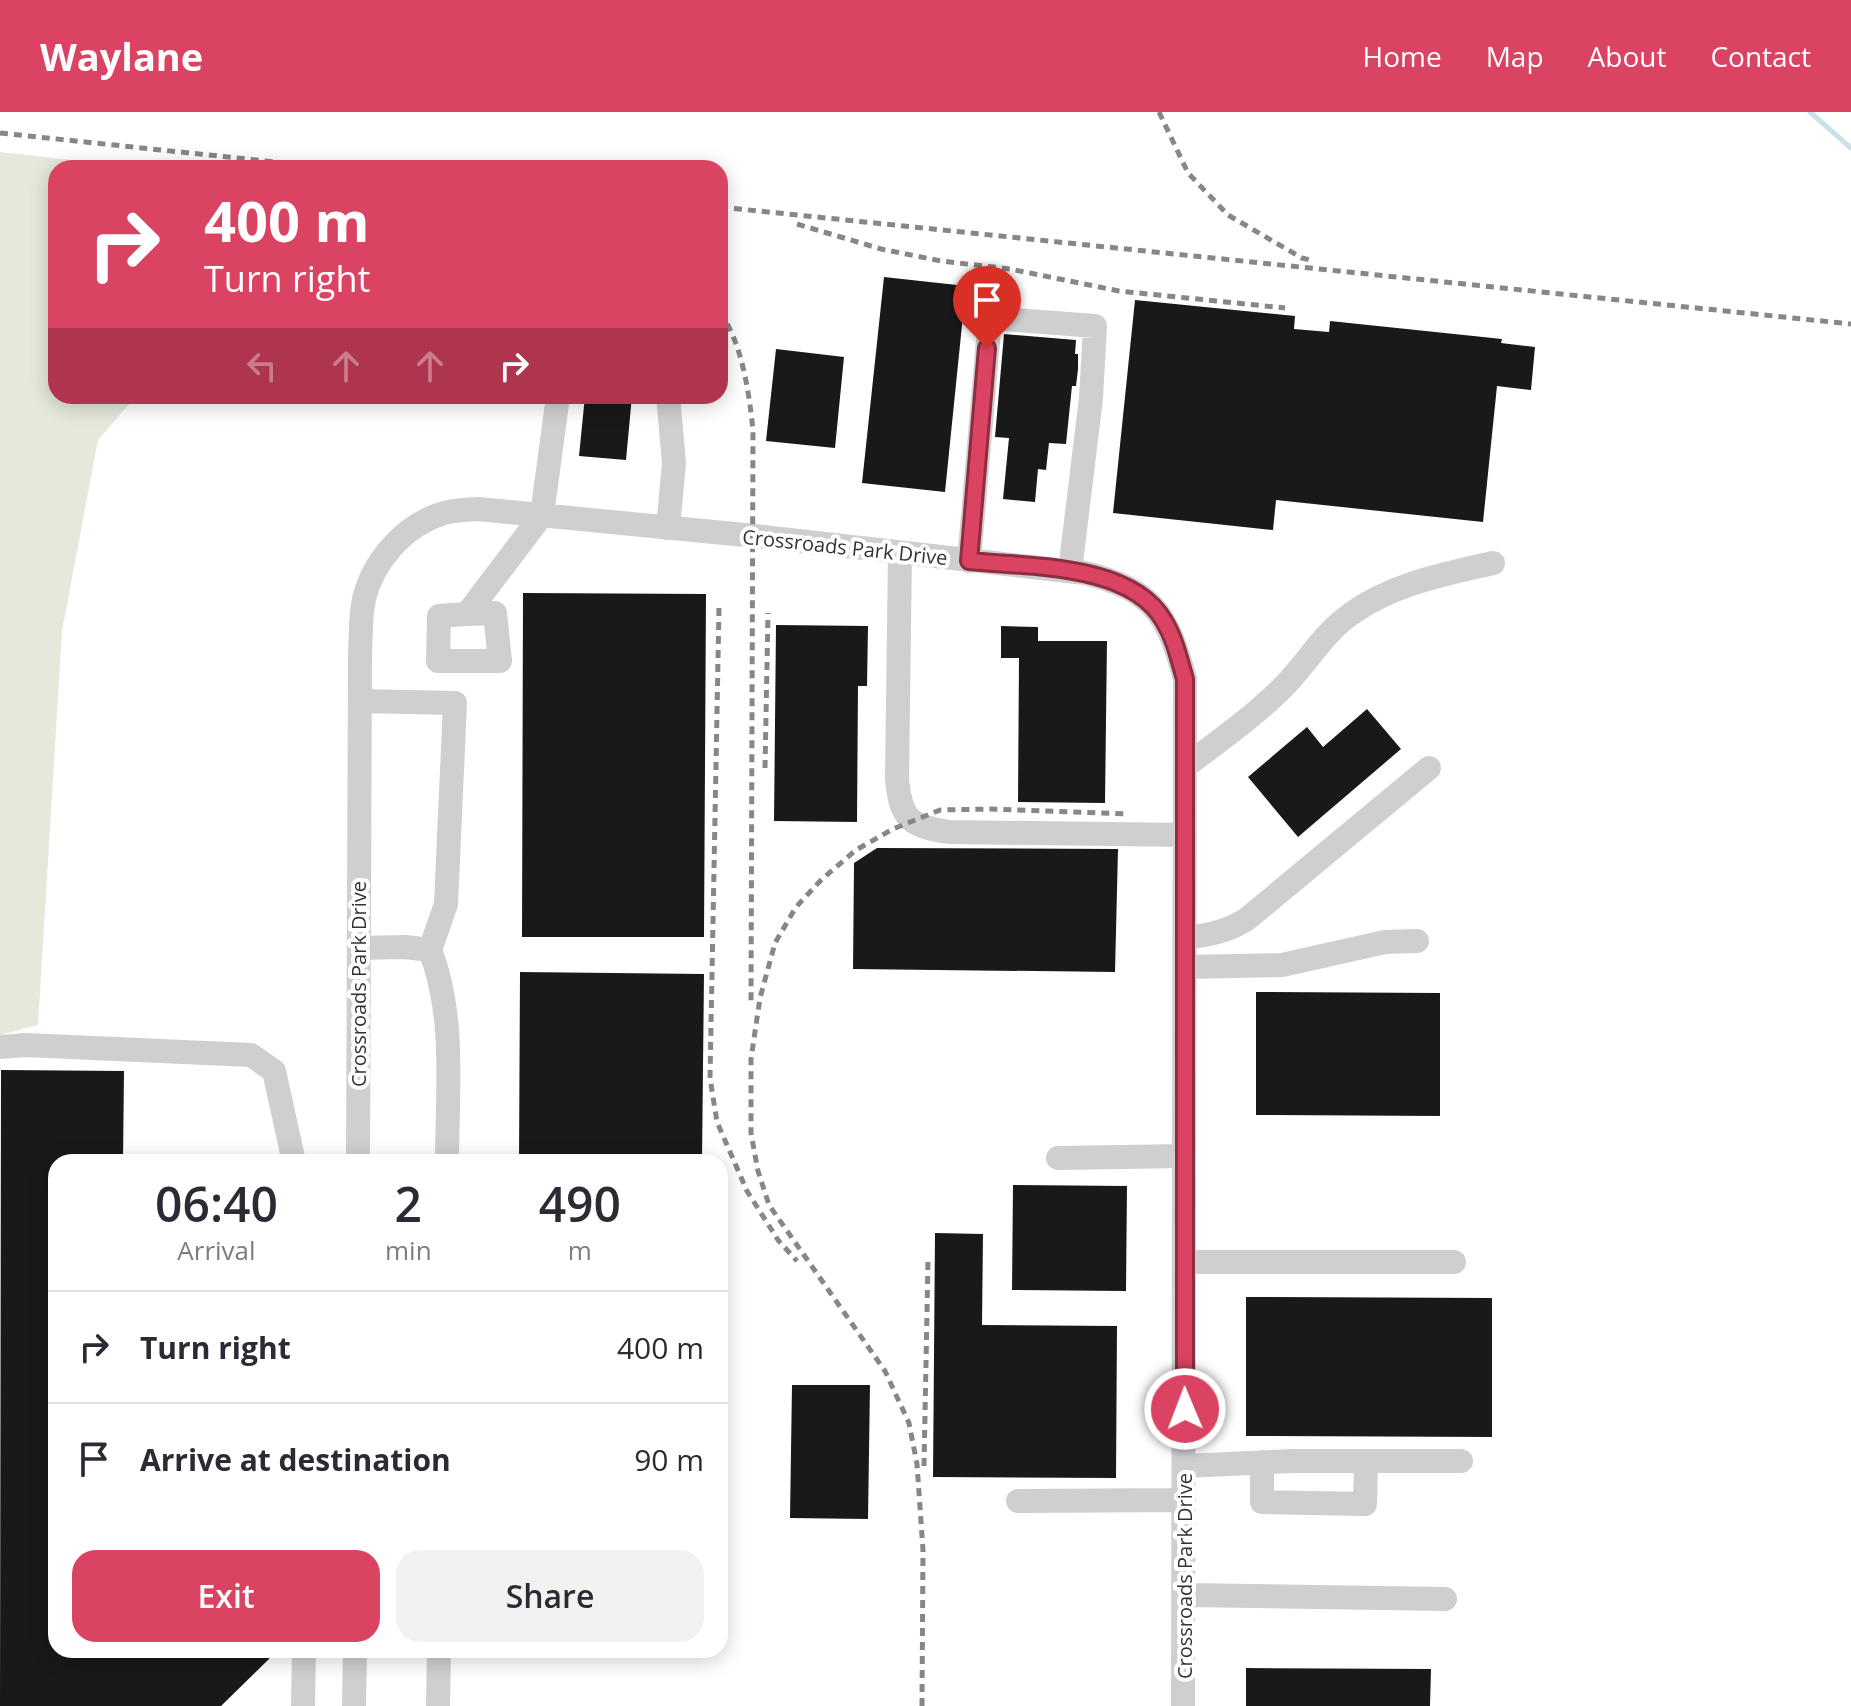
<!DOCTYPE html>
<html lang="en">
<head>
<meta charset="utf-8">
<style>
	:root { --surface:#fff; --page:#f2f2f3; --text:#2b2b33; --muted:#7c7c81; --line:#e1e1e2; --accent:#db4363 }
	body { margin:0; font-family:"Open Sans",sans-serif; background:var(--page); color:var(--text); height:100vh; display:flex; flex-direction:column; font-size:30px; white-space:nowrap }
	* { box-sizing:border-box; margin:0 }
	p { font-size:26px; color:var(--muted) }
	.icon { flex:none; width:44px; height:44px; fill:none; stroke:currentColor; stroke-width:2; stroke-linecap:round; stroke-linejoin:round }
	.map { position:relative; flex:1; overflow:hidden }
	.drawer { position:absolute; left:48px; top:1042px; width:680px; height:504px; display:flex; flex-direction:column; background:var(--surface); border-radius:24px; box-shadow:0 4px 20px #0003 }
	.drawer>* { flex:none }
	.guide { position:absolute; left:48px; top:48px; width:680px; height:244px; border-radius:24px; box-shadow:0 4px 20px #0003; background:#db4363; color:#fff; overflow:hidden }
	.pin { position:absolute; display:grid; place-items:center; width:68px; height:68px; color:#fff; margin:-82px -34px; border-radius:50% 50% 50% 0; rotate:-45deg; box-shadow:0 0 8px #0007 }
	.pin .icon { rotate:45deg }
	.me { position:absolute; width:88px; margin:-44px; rotate:359deg; stroke-linejoin:round; filter:drop-shadow(0 0 6px #0008) }
	.turn { display:flex; align-items:center; gap:28px; height:168px; padding:0 24px; font-size:36px }
	.turn .icon { width:104px; height:104px; stroke-width:2.5 }
	.turn b { display:block; font-size:56px; line-height:68px }
	.lanes { display:flex; align-items:center; height:76px; padding:0 24px; background:#0003; justify-content:center; gap:40px; direction:ltr }
	.lanes .off { opacity:.35 }
	.eta { display:flex; justify-content:space-evenly; align-items:center; height:136px; text-align:center }
	.eta b { font-size:48px; font-weight:600; line-height:56px }
	.action { display:flex; gap:16px; margin-top:auto; padding:16px 24px }
	.action a { flex:1; height:92px; border-radius:24px; background:var(--accent); color:#fff; font-size:32px; font-weight:600; line-height:92px; text-align:center }
	.action a+a { background:var(--page); color:var(--text) }
	ul { padding:0; list-style:none }
	li { display:flex; align-items:center; gap:24px; height:112px; padding:0 24px; border-top:2px solid var(--line) }
	li div { flex:1 }
	li b { display:block; font-size:30px }
	li em { font-style:normal }
	header { display:flex; align-items:center; gap:48px; box-sizing:border-box; height:112px; padding:0 40px; background:var(--accent); color:#fff }
	header strong { font-size:38px }
	nav { display:flex; gap:44px; margin-inline-start:auto; font-size:28px }
	.map>svg:first-child { display:block }
	.green { fill:#e4e9dc }
	.lines { fill:none; stroke-linecap:round; stroke-linejoin:round }
	.stream { stroke:#cae1e8; stroke-width:5 }
	.building { fill:#191919 }
	.minor { stroke:#cfcfcf; stroke-width:24 }
	.rail { stroke:#878787; stroke-width:5; stroke-dasharray:8 6; stroke-linecap:butt }
	.route-casing { stroke:#8e2c40; stroke-width:20 }
	.route { stroke:#db4363; stroke-width:14 }
	.labels { text-anchor:middle; dominant-baseline:central; stroke-width:8; stroke-linejoin:round; paint-order:stroke }
	.street-label { font-size:20px; fill:#323232; stroke:#fff }
</style>
</head>
<body>
<header>
<strong>Waylane</strong>
<nav><a>Home</a><a>Map</a><a>About</a><a>Contact</a></nav>
</header>
<div class="map">
<svg width="1851" height="1594" viewBox="0 0 1851 1594">
	<rect width="100%" height="100%" fill="#fff"/>
	<!-- green -->
	<path class="green" d="M0,40L142,56H56V284H136L98,328L62,519L38,913L0,923Z"/>
	<g class="lines">
		<!-- stream -->
		<path class="stream" d="M1810,0L1851,36"/>
	</g>
	<!-- building -->
	<path class="building" d="M884,165L966,174L945,380L862,371Z
		M1135,188L1295,204L1294,217L1329,220L1330,209L1502,227L1501,231L1535,235L1531,278L1497,274L1483,410L1276,388L1273,418L1113,401Z
		M1004,222L1076,228L1075,242H1078V257L1076,274H1072L1066,332L1049,331L1046,358L1038,357L1035,390L1003,387L1009,326L995,325Z
		M776,237L844,245L835,336L766,329Z
		M585,284H632L626,348L579,344Z
		M523,481L706,482L704,825H522Z
		M776,513L868,514L867,574H858L857,710L774,709Z
		M1001,514L1038,515V529H1107L1105,691L1018,690L1019,546H1001Z
		M1367,597L1401,637L1298,725L1248,665L1307,615L1323,635Z
		M877,736L1118,737L1115,860L853,857L854,751Z
		M520,860L704,862L702,1050H519Z
		M1256,880L1440,881V1004L1256,1003Z
		M1,958L124,959L123,1050H56V1538H269V1547L221,1594H0Z
		M1013,1073L1127,1074L1126,1179L1012,1178Z
		M935,1121L983,1122L982,1213L1117,1214L1116,1366L933,1365Z
		M1246,1185L1492,1186V1325L1246,1324Z
		M792,1273H870L868,1407L790,1406Z
		M1246,1556L1431,1557L1430,1594H1246Z"/>
	<g class="lines">
		<!-- minor -->
		<path class="minor" d="M668,416L674,351L668,284
			M900,441L897,667C901,708 910,714 949,720L1185,723
			M969,449L990,206L1095,214L1091,286L1070,459
			M467,502L495,501L500,549H438L439,504L467,502L542,403L558,284
			M360,589L455,591L446,792L430,838
			M1186,654C1221,627 1259,601 1289,569C1310,546 1325,520 1351,502C1392,472 1445,462 1493,451
			M1185,826C1208,823 1227,820 1247,807L1429,656
			M359,836L405,835L430,838C456,904 447,981 447,1050
			M1185,855L1282,853L1385,830L1417,829
			M0,935L26,933L251,943L274,959L294,1050
			M1058,1046L1184,1044
			M358,1050L360,543C361,525 360,505 364,487C373,449 404,414 441,402C452,398 466,398 478,397L755,424L1085,461C1153,478 1167,501 1185,567L1183,1594
			M1184,1150H1454
			M1262,1350V1390L1365,1392L1366,1349
			M1184,1354L1293,1349H1461
			M1018,1389L1184,1388
			M1184,1483L1445,1487
			M303,1594L304,1538
			M354,1594L355,1538
			M438,1594L439,1538"/>
		<!-- rail -->
		<path class="rail" d="M1159,0L1188,61L1228,103L1302,146L1314,149
			M0,21L332,56
			M720,95L1851,212
			M797,112L881,137L941,149L1010,157L1119,179L1285,196
			M720,200C742,231 749,280 753,318L751,891
			M719,496L710,966L717,1010L747,1079L778,1128L797,1149
			M765,656L768,501
			M924,1354L928,1148
			M922,1594L923,1438L917,1352L909,1311L885,1259L769,1093L758,1059L751,1021V947L760,886L775,831L796,795L822,767L856,738L893,717L940,698L991,697L1128,702"/>
	</g>
	<g class="lines">
		<!-- route casing -->
		<g class="route-casing">
			<path id="route" d="M987,236L969,449C1028,455 1131,451 1164,509C1175,527 1179,547 1185,567V1297"/>
		</g>
		<!-- route -->
		<use href="#route" class="route"/>
	</g>
	<g class="labels">
		<!-- street labels -->
		<g class="street-label">
			<text transform="translate(845 435) rotate(6)">Crossroads Park Drive</text>
			<text transform="translate(358 872) rotate(-90)">Crossroads Park Drive</text>
			<text transform="translate(1184 1464) rotate(-90)">Crossroads Park Drive</text>
		</g>
	</g>
</svg>
<div class="pin" style="left:987px;top:236px;background:#d93025"><svg class="icon" aria-label="arrive" viewBox="0 0 24 24"><path d="M6 21V4h12l-3 4 3 4H6"/></svg></div>
<svg class="me" style="left:1185px;top:1297px" viewBox="-20 -20 40 40"><circle r="17" fill="#db4363" stroke="#fff" stroke-width="3"/><path d="M0-11L8 9 0 5-8 9z" fill="#fff"/></svg>
<div class="guide">
<div class="turn"><svg class="icon" aria-label="right" viewBox="0 0 24 24"><path d="M7 20v-9h11M14 6l5 5-5 5"/></svg><div><b>400 m</b>Turn right</div></div>
<div class="lanes"><svg class="icon off" aria-label="left" viewBox="0 0 24 24"><path d="M17 20v-9H6M10 6l-5 5 5 5"/></svg><svg class="icon off" aria-label="ahead" viewBox="0 0 24 24"><path d="M12 20V5M6 11l6-6 6 6"/></svg><svg class="icon off" aria-label="ahead" viewBox="0 0 24 24"><path d="M12 20V5M6 11l6-6 6 6"/></svg><svg class="icon" aria-label="right" viewBox="0 0 24 24"><path d="M7 20v-9h11M14 6l5 5-5 5"/></svg></div>
</div>
<section class="drawer">
<div class="eta">
<div><b>06:40</b><p>Arrival</p></div>
<div><b>2</b><p>min</p></div>
<div><b>490</b><p>m</p></div>
</div>
<ul>
<li><svg class="icon" aria-label="right" viewBox="0 0 24 24"><path d="M7 20v-9h11M14 6l5 5-5 5"/></svg><div><b>Turn right</b></div><em>400 m</em></li>
<li><svg class="icon" aria-label="arrive" viewBox="0 0 24 24"><path d="M6 21V4h12l-3 4 3 4H6"/></svg><div><b>Arrive at destination</b></div><em>90 m</em></li>
</ul>
<div class="action"><a>Exit</a><a>Share</a></div>
</section>
</div>
</body>
</html>
